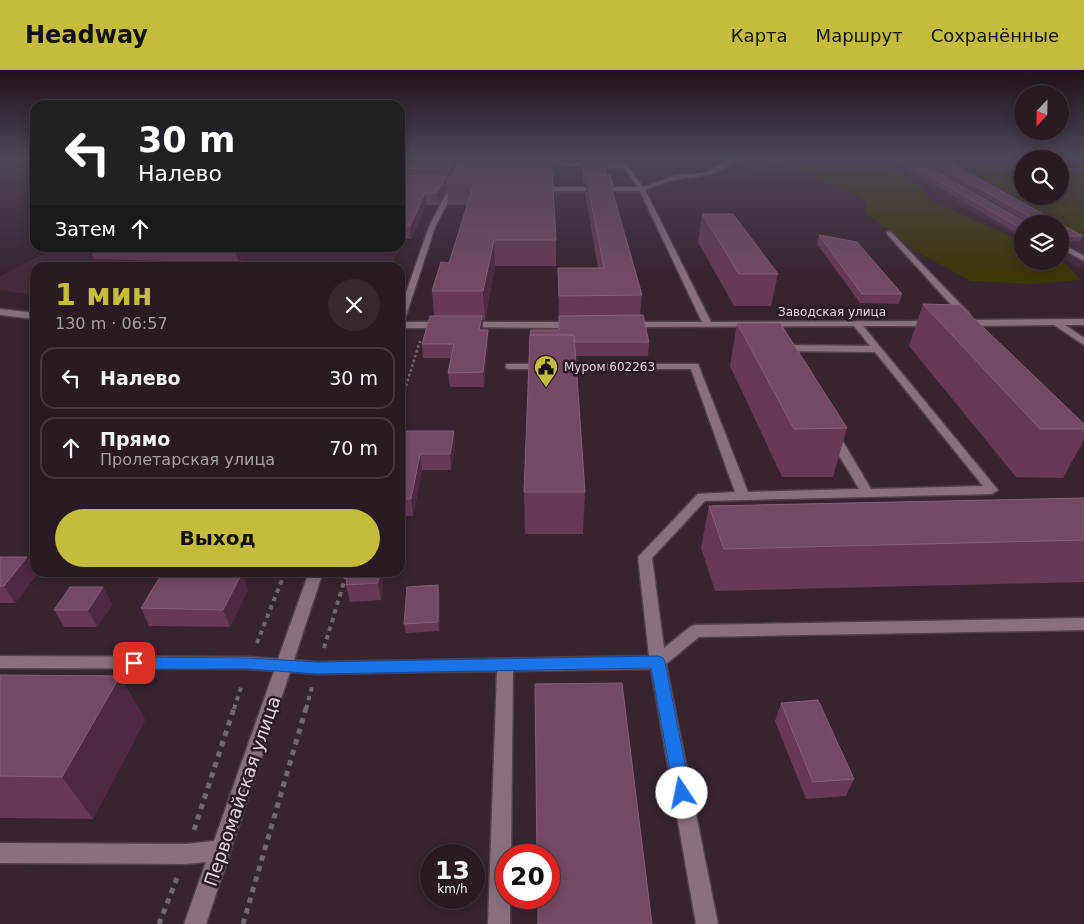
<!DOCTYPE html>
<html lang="ru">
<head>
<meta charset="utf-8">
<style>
	:root { --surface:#2a1a24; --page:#362731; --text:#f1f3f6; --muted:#a5a1a6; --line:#463841; --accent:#c6bc3c }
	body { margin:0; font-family:"DejaVu Sans",sans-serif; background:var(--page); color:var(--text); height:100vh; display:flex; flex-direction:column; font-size:19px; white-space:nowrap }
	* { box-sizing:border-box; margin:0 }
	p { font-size:16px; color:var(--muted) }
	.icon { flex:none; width:28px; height:28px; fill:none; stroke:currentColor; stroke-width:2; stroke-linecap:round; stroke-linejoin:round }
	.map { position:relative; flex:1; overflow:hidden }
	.panel { position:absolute; left:30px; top:192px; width:375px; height:315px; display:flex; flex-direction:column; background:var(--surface); border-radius:15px; box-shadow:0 2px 12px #0003,0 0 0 1px var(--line) }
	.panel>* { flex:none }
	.hud { position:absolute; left:30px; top:30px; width:375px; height:152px; border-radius:15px; box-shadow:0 2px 12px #0003,0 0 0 1px var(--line); background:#202124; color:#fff; overflow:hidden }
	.needle { width:32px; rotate:202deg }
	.fabs { position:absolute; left:1014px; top:15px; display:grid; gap:10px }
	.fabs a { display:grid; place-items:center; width:55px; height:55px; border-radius:50%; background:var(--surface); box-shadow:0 2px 12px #0003,0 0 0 1px var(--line); font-size:25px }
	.speed { position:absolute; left:420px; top:774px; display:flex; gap:10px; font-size:25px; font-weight:700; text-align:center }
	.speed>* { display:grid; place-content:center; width:65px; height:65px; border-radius:50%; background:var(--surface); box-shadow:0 2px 12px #0003,0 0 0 1px var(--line); line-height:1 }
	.speed small { font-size:12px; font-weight:400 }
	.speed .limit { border:8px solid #d22; background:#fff; color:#111 }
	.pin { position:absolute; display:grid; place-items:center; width:42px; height:42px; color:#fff; margin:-21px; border-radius:10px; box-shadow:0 2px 8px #0006 }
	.me { position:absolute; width:55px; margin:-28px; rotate:349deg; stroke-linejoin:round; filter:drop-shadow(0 0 4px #0008) }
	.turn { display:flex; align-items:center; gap:18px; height:105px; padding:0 25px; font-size:22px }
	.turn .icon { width:65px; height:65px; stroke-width:2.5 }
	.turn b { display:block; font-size:35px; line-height:42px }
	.then { display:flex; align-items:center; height:48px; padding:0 25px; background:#0003; gap:10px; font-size:19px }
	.round { display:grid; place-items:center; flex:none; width:52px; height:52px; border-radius:26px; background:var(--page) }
	.summary { display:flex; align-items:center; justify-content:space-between; height:85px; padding:0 25px }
	h1 { font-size:30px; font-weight:700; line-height:38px; color:var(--accent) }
	.primary-button { display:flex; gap:10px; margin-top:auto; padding:10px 25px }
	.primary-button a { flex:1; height:58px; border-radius:30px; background:var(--accent); color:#111; font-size:20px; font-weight:700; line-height:58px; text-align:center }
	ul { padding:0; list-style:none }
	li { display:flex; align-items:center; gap:15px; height:62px; margin:0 10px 8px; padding:0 15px; border:2px solid var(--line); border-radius:15px }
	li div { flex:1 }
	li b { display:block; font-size:19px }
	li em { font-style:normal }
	header { display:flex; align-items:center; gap:30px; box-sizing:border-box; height:70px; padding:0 25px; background:var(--accent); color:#111 }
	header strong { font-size:24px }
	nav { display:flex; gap:28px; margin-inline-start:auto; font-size:18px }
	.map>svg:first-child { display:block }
	.built { fill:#452a3b }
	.green { fill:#3b3707; fill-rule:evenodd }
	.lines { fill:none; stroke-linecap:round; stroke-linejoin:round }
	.minor-casing { stroke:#51404b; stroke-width:3 }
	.path-far2 { stroke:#776570; stroke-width:2.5; stroke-dasharray:2.5 2.5; stroke-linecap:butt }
	.path-far1 { stroke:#776570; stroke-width:4; stroke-dasharray:4.5 4.5; stroke-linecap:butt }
	.path { stroke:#776570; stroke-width:5; stroke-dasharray:5.5 5.5; stroke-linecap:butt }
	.minor { fill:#89707f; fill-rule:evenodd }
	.wall { fill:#673957 }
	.shaded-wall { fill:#4f2941 }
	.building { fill:#744965; stroke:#865f78 }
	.route { fill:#1a73e8; stroke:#114b97 }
	.labels { text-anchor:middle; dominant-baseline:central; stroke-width:5; stroke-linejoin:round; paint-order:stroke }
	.far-street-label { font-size:12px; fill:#e2d4dc; stroke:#2d1a26 }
	.far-poi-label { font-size:12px; fill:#e2d4dc; stroke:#2d1a26; text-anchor:start }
	.near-street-label { font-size:18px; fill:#e2d4dc; stroke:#2d1a26 }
</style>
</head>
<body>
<header>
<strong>Headway</strong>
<nav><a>Карта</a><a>Маршрут</a><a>Сохранённые</a></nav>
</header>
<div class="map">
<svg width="1084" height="854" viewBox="0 0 1084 854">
	<rect width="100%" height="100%" fill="#382330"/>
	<!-- built -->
	<path class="built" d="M699,87H803L785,105L699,92Z
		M882,87H936L1055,154H1022V168L977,145Z
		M1060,156L1084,170V200L1060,187Z
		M400,158L412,159L389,197L35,198V225L0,220V206L55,178H400Z"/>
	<!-- green -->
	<path class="green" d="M803,87H872L920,115L930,129L938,134L1022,171V191H1060V188L1081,210L1031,214L971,211L918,183L867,144L866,132L855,124L794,99L797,91Z
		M944,87H1084V167L950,90ZM1022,89H1060V126H1022Z"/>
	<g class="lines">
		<!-- minor casing -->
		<g class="minor-casing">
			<path id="minor" d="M459,87H464L455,118L435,157L404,252H444L448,255L444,258H400V240L429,157L449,118Z
				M731,87H736C727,106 692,106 675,110C665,112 655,116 645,120L711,252L935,251L936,253L932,256H863L998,420L992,424L705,431L652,488L664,578L690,557L695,555L1084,548V560L699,567L666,594L718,854H696L651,599L513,601L511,785H506V828H510V854H488L497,601L317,604L290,602L206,854H184L206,792L186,794L0,793V773L186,774L214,771L274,601L249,599L0,598V586L249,587L278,589L309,502H323L294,590L317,592L649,586L638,487L698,424L735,422L691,299H509L506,298V294H698L748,422L859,419L827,365L833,362L839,365L871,419L983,416L875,282L783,281L778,278L783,275L870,276L854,256L626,257L625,255L629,252H702L640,121H537L534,119L537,117H638L624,98L531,94L534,92L626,94L643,117L674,106L703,103L730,90Z
				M887,162H891L970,244V248H964L954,238L887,164Z
				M1060,173L1084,186V191L1060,178Z
				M0,239L35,243V249L0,245Z
				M1084,249V255H1065L1084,268V275L1054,255L964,256L960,253L964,250Z
				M467,252H574L578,255L574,258L464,257L463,255Z"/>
		</g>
		<!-- path-far2 -->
		<path class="path-far2" d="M400,335L420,271"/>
		<!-- path-far1 -->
		<path class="path-far1" d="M257,573L285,502
			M324,578L347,502
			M234,639L242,614
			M306,639L312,617"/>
		<!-- path -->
		<path class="path" d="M194,760L234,638
			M159,854L177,808
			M243,854L306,638"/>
		<!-- minor -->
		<use href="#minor" class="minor"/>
	</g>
	<!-- wall -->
	<path class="wall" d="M420,87H458L453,101L457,100L556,170V196H495L485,250H482L483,260H488V274L484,317H450L448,303L451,288H423L422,274L434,246L432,221L449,193L467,135H448L447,113L448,111H446L447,119L438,135H426L411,169H400V92L415,93Z
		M579,87H630L629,93L604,92L607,105L613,116L612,122L642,225L640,245L649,272L648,286H575L585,422L583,464H525L524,422L559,260L558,198H598L585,123L586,115H584L581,99L582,91H580Z
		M704,87H729L728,89L719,93H706Z
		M737,87H790L769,101L732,95L733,91L771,94V93L738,88Z
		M888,87H911L1023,151H1026L914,87H940L1083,166L1081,171L1060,172V154H1022V166Z
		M702,144L778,204L771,236H734L698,172Z
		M819,165L902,224L899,234L860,233L817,174Z
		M90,178H257L239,193L94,189Z
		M923,234L1084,354V370L1063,408L1016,407L909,276Z
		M737,253L847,358L833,407H782L730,296Z
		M400,361H454L455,376L451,400H422L413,446H400Z
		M1084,428V512L715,521L701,478L709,436Z
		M0,487L37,504L15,533H0Z
		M348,502H384L381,530L350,532L346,515Z
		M103,517L112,535L97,557H64L54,540Z
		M248,520L230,557L149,556L141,538Z
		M440,524L439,561L406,563L404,554Z
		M0,605L120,606L145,650L93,749L0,748Z
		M781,633L854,709L846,726L806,729L775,651Z"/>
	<!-- shaded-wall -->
	<path class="shaded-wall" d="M454,87H458L450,111L449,100Z
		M723,87H729L728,89L719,93V89Z
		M784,87H790L769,101V96Z
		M446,107L447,119L438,135L437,123Z
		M425,123L426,135L411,169L410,156Z
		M494,170L495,196L485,250L483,221Z
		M238,178H257L239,193L235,180Z
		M482,246L483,259L480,274L479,260Z
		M488,260V274L484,317L483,302Z
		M454,361L455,376L451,400L450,384Z
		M420,384L422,400L413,446L411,429Z
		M27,487L35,500V502H36L37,504L15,533L4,516Z
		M379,502H384L381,530L378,513Z
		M242,503L248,520L230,557L223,540Z
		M438,515L440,524L439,561L438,552Z
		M103,517L112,535L97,557L88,540Z
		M120,606L145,650L93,749L62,707Z"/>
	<!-- building -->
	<path class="building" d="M420,87H454L449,100L400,98V92L415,93Z
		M462,87H550L551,101L457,100Z
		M706,87H723L719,89L706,88Z
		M761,87H784L769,96L733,91L771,94L775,89Z
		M897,87H911L1023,151L1032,149L1031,147L923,87H940L1083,166H1060V154H1022V159Z
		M582,90H603L607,105H584Z
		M454,100L552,101L556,170H494L483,221H432L441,192L449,193L474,113H447Z
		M400,105L446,107L437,123H425L410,156H400Z
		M586,105H610L613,116H611L642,225L559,226L558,198H604Z
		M702,144H733L778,204H739Z
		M819,165L857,172L902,224H862Z
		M160,178H238L235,180Z
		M923,234L960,235L1084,354V359H1040Z
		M643,245L649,272H574V265H530L531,260H559V246Z
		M430,246H482L479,260H488L483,302L448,303L454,274H422Z
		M737,253H780L847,358L794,359Z
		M530,265H574L585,422H524Z
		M400,361H454L450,384H420L411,429H400Z
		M1084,428V470L724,479L709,436Z
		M0,487H27L4,516H0Z
		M163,502H234L242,503L223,540L141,538Z
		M348,502H379L378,513L346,515Z
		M438,515V552L404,554L407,517Z
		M70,517H103L88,540H54Z
		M0,605L120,606L62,707L0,706Z
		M622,613L652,854H538V828H549V785H537L535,614Z
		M818,630L854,709L813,712L781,633Z"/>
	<!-- sky -->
	<linearGradient id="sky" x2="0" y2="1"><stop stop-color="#1f131a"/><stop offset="0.42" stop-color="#4d4559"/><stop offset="1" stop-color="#4d4559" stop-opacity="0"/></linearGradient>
	<rect width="1084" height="207" fill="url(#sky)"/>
	<!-- route -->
	<path class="route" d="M658,586L663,588L665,592L691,723L689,729L682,731L676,729L674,723L651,598L317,604L249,599H134L129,597L127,593L129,589L134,587L249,588L317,592Z"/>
	<!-- icons -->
	<defs>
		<g id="civic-pin" transform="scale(1.25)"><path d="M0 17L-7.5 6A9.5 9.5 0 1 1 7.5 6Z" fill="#c6bc3c" stroke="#2d1a26"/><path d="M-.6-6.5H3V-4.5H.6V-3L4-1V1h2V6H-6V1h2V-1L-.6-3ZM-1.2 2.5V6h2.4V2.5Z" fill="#111"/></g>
	</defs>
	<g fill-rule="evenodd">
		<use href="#civic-pin" x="546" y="297"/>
	</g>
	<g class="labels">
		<!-- far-street labels -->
		<g class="far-street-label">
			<text x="832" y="242">Заводская улица</text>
		</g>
		<!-- far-poi labels -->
		<g class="far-poi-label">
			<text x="564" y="297">Муром 602263</text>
		</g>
		<!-- near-street labels -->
		<g class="near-street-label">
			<text transform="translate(242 721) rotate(-71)">Первомайская улица</text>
		</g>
	</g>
</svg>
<div class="fabs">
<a><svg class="needle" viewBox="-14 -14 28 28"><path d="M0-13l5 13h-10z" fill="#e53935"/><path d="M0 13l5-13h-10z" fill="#a5a1a6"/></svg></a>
<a><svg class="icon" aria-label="search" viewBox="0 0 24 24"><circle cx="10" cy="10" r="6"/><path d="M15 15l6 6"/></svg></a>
<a><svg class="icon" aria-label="layers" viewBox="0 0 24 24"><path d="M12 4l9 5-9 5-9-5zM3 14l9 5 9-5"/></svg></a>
</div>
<div class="speed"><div>13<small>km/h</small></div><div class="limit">20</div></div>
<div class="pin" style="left:134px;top:593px;background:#d93025"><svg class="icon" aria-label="arrive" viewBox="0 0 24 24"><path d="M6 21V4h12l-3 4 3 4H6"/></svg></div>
<svg class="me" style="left:682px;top:723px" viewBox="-20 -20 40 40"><circle r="19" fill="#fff"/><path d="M0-13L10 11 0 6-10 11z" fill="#1a73e8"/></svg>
<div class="hud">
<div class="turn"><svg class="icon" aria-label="left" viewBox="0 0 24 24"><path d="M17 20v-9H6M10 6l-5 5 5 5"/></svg><div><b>30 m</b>Налево</div></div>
<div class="then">Затем<svg class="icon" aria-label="ahead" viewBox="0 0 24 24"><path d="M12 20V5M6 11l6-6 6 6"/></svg></div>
</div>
<section class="panel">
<div class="summary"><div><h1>1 мин</h1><p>130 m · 06:57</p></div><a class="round"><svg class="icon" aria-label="close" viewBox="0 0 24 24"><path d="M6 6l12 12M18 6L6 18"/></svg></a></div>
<ul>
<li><svg class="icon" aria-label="left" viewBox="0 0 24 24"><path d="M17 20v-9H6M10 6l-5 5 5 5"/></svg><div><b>Налево</b></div><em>30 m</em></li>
<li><svg class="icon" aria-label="ahead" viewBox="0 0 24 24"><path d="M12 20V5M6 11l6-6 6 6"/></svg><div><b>Прямо</b><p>Пролетарская улица</p></div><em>70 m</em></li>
</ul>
<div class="primary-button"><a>Выход</a></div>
</section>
</div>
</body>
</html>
